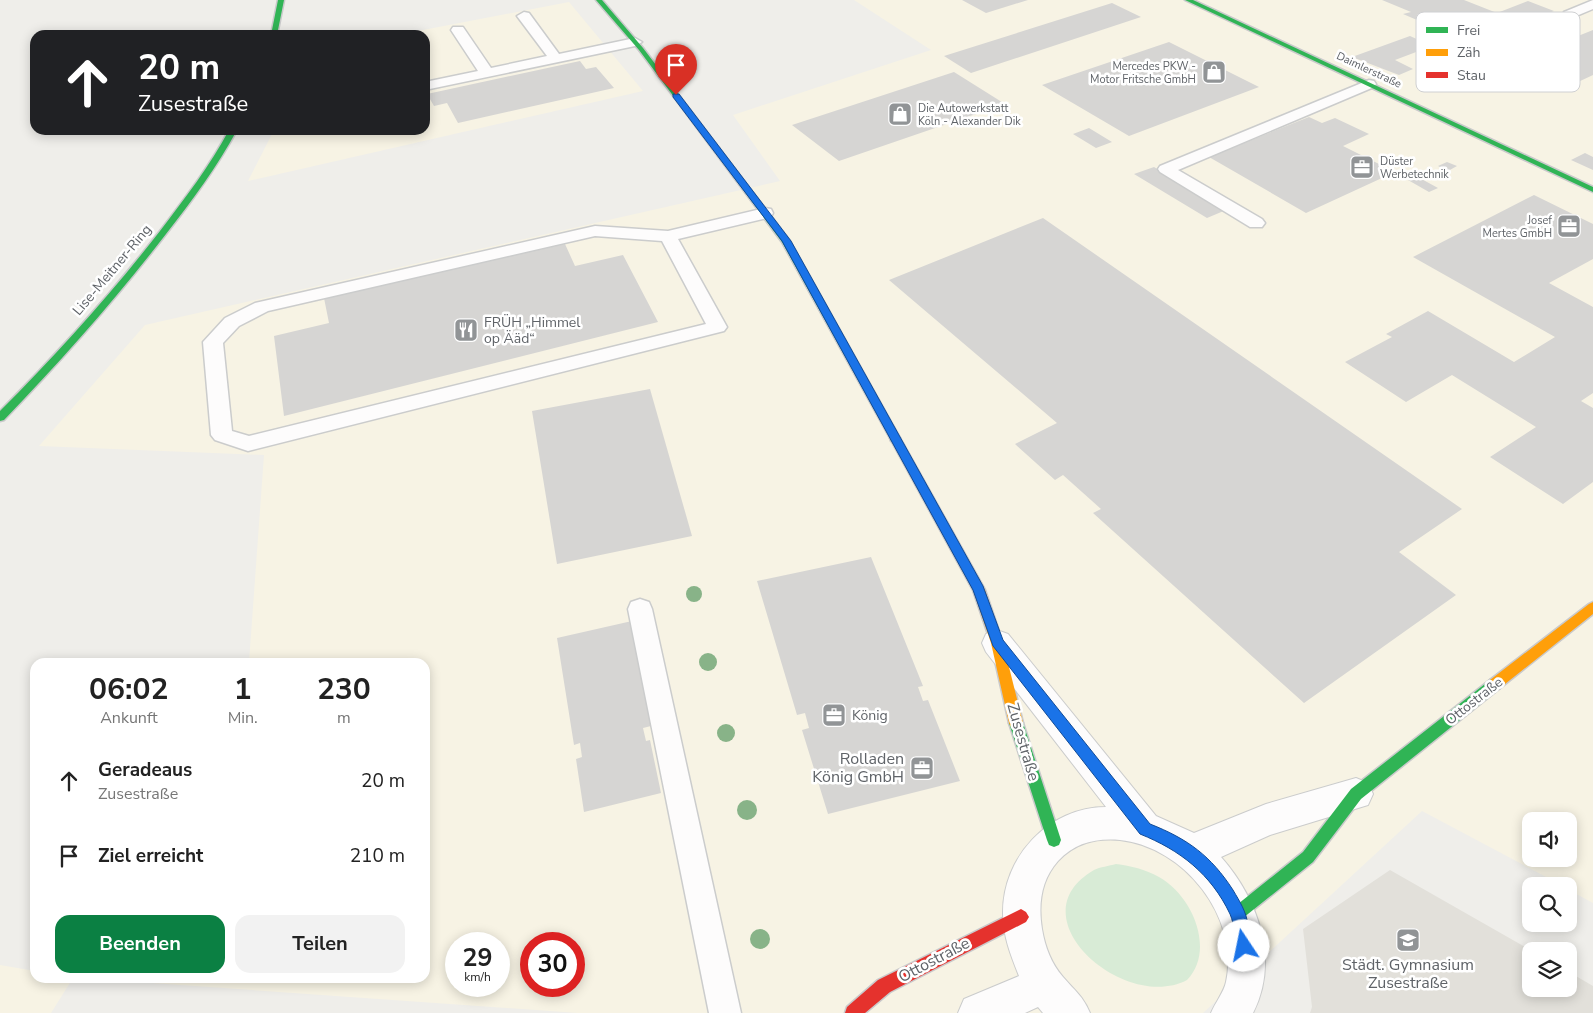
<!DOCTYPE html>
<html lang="de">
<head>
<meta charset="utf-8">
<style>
	:root { --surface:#fff; --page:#f2f2f2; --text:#222; --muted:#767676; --accent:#0b8043 }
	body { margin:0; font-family:"Nunito Sans",sans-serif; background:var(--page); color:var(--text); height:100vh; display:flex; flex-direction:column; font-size:19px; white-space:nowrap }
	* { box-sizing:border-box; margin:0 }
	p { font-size:16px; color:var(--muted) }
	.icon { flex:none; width:28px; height:28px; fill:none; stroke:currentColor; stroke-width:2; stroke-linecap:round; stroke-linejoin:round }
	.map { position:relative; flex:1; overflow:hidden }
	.sheet { position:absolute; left:30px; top:658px; width:400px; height:325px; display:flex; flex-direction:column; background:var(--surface); border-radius:15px; box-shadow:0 2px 12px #0003 }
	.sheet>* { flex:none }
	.hud { position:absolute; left:30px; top:30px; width:400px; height:105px; border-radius:15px; box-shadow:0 2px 12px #0003; background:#202124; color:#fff; overflow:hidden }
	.fabs { position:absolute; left:1522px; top:812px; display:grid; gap:10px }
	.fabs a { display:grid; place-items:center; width:55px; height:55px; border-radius:10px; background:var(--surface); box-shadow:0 2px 12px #0003; font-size:25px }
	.speed { position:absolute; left:445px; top:932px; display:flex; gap:10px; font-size:25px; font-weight:700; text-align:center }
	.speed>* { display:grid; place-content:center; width:65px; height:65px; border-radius:50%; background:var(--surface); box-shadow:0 2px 12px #0003; line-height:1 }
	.speed small { font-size:12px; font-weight:400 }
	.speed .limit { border:8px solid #d22; background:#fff; color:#111 }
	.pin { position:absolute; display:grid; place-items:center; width:42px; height:42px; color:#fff; margin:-51px -21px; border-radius:50% 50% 50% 0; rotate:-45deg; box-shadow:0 0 5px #0007 }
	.pin .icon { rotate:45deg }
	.me { position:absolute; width:55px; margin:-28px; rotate:349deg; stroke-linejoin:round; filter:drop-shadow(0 0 4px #0008) }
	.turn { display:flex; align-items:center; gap:18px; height:105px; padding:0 25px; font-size:22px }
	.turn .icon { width:65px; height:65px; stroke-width:2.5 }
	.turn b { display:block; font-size:35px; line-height:42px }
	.eta { display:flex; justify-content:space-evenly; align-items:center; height:85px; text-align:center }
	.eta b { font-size:30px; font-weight:700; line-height:35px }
	.button { display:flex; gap:10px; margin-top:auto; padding:10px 25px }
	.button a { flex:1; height:58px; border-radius:15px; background:var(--accent); color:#fff; font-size:20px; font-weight:700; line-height:58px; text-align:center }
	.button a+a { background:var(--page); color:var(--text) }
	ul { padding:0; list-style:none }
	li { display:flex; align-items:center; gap:15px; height:75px; padding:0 25px }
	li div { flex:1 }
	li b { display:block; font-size:19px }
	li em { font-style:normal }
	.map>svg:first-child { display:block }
	.commercial { fill:#f7f3e4; fill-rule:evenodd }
	.education { fill:#e2e0da }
	.green { fill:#d8ebd6 }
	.building { fill:#d6d5d3 }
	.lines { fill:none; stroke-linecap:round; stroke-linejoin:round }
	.lane-casing { stroke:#cbcccc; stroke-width:3 }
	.street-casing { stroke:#cbcccc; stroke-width:2 }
	.fast-casing { stroke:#cacacb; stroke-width:3 }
	.slow-casing { stroke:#cacacb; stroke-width:3 }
	.jam-casing { stroke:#cacacb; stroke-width:3 }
	.lane { fill:#fdfcfc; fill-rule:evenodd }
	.street { fill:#fdfcfc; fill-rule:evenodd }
	.fast { fill:#30b455; fill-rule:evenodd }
	.slow { fill:#ff9f0a; fill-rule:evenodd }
	.jam { fill:#e5322d; fill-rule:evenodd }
	.tree { fill:#88b388 }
	.route { fill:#1a73e8; stroke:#114b97 }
	.labels { text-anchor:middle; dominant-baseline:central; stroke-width:5; stroke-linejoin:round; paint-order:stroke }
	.far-poi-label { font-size:11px; fill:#5f6368; stroke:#fff; text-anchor:end }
	.far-street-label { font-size:11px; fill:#5f6368; stroke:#fff }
	.street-label { font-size:14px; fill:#5f6368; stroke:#fff }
	.poi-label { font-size:14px; fill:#5f6368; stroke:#fff; text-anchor:start }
	.near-street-label { font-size:16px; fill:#5f6368; stroke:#fff }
	.near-poi-label { font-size:16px; fill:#5f6368; stroke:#fff; text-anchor:end }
	.key { fill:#fff; stroke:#cfd0d2; stroke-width:1 }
	.key-label { font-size:14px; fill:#5f6368 }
</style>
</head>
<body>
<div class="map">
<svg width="1593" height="1013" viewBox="0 0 1593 1013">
	<rect width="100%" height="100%" fill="#efeeea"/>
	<!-- commercial -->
	<path class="commercial" d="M854,0H1593V903L1569,890V886H1563L1422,811L1203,1013H578L80,978H425V662H249L264,455L39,446L145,325L780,181L733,115L931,50ZM1531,821H1569V859H1531ZM456,944H499V986H456ZM531,944H574V986H531Z
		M569,2L643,91L248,181L274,130H425V35H397Z
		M0,965L35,971V978H73L51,1013H0Z"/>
	<!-- education -->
	<path class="education" d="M1390,870L1532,951L1531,989H1569V972L1593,986V1013H1310L1312,1007L1303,929Z"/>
	<!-- green -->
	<path class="green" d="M1116,864C1131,866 1145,869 1159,877C1192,895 1216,950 1187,980C1125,1013 1013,917 1094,870C1100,867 1109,866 1116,864Z"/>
	<!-- building -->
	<path class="building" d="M962,0H1028L986,13Z
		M1382,0H1464L1497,13L1528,1L1554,11L1523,23L1506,17L1500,19L1557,41L1563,38L1568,40L1593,30V75L1561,90L1445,41L1438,43L1420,36L1438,29L1403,14L1411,12Z
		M1112,3L1141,17L971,73L944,56Z
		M1410,36L1432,46L1395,60L1413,69L1399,75L1352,57Z
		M1169,42L1259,87L1129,136L1042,85Z
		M580,61L586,69L596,67L614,88L458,123L447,103L434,106L427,94Z
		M954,72L1005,104L839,161L792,125Z
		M1309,117L1322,123L1335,118L1369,134L1343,146L1395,172L1306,213L1209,157Z
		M1089,128L1112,142L1096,148L1073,134Z
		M1585,153L1593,157V170L1571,160Z
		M1447,162L1457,166L1448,171L1438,166Z
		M1154,167L1226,210L1207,218L1134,174Z
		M1416,176L1438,188L1429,192L1408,180Z
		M1534,195L1593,224V259L1549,283L1593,307V393L1581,401L1593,408V482L1563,504L1490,457L1536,427L1452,375L1406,402L1345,362L1392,337L1386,334L1428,311L1514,362L1555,337L1413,257Z
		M1043,218L1462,509L1399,552L1456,595L1304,703L1093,513L1101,509L1063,475L1055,480L1015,444L1057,423L889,280Z
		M565,244L575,266L623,255L658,322L284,416L274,336L329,323L324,298Z
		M650,389L692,536L557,564L532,411Z
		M871,557L923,686L918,687L923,701L928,700L960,781L828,814L802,730L809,728L805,713L797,715L757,581Z
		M632,621L655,725L643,728L646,741L650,740L661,793L584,812L576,759L582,757L580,743L574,745L557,638Z"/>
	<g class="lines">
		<!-- lane casing -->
		<g class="lane-casing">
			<path id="lane" d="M1593,0V9L1569,19L1563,15L1564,12Z
				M524,12L529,13L559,54L635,38L642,42L635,46L425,90V82L478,71L451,30L453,27H463L491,68L547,56L517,16Z
				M1369,80L1374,81L1376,84L1374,87L1178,170L1262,219L1265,223L1262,227H1250L1160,172L1158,169L1160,166Z
				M765,208L771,209L773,213L771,217L678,239L727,327L724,331L248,451L215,440L211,435L203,342L225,318L255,303L595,226L668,231ZM595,236L662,241L706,324L249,436L232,431L223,343L239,326L268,311Z
				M640,599L649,602L652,609L741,1013H709L628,609L631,602Z"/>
		</g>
		<!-- street casing -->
		<g class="street-casing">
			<path id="street" d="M997,630L1008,634L1156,816L1194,833L1266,804L1356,778L1368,783L1373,794L1368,805L1270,835L1221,857C1258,899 1280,960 1253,1013H1211C1215,1003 1224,992 1226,982C1240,917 1184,847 1120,840C1095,838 1075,843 1058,861C1041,880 1038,904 1042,929C1045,947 1051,963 1063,977C1075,991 1083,996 1090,1013H1043L1038,1007L1025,1013H958L964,999L1019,976C1011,956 1003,936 1003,914C1002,857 1049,807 1106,807L986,652L982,643L986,634Z"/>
		</g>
		<!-- fast casing -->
		<g class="fast-casing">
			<path id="fast" d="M278,0H284L277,35H271Z
				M596,0H602L643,48L790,241L900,438L899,441H891L890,438L782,242L639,50Z
				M1185,0H1193L1593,187V192Z
				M229,130H237C217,167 192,201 166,234C116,299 61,361 4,420L0,421V411C57,354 111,294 160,231C185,198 210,166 229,130Z
				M1495,678L1500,680L1501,684L1500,688L1361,799L1313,862L1243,918L1238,921L1233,918L1230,913L1233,908L1303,852L1351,789L1490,680Z
				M1016,717L1021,719L1023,723L1061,840L1059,845L1054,847L1049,845L1047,840L1009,723L1011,719Z"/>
		</g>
		<!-- slow casing -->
		<g class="slow-casing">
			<path id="slow" d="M895,434L900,438L985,590L1003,643L1023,723L1021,727L1016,729L1011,727L1009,723L991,643L973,590L890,438Z
				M1593,602V614L1500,688L1495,690L1490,688L1489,684L1490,680L1589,604Z"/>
		</g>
		<!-- jam casing -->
		<g class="jam-casing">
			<path id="jam" d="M1021,909L1026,912L1029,917L1026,922L890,992L865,1013H845L847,1007L878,980Z"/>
		</g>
		<!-- lane -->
		<use href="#lane" class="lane"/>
		<!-- street -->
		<use href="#street" class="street"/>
		<!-- fast -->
		<use href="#fast" class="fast"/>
		<!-- slow -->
		<use href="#slow" class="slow"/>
		<!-- jam -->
		<use href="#jam" class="jam"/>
	</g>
	<!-- trees -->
	<g class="tree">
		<circle cx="694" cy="594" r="8"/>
		<circle cx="708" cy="662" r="9"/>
		<circle cx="726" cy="733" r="9"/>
		<circle cx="747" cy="810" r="10"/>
		<circle cx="760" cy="939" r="10"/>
	</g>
	<!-- route -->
	<path class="route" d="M673,94H679L791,241L983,586L1003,640L1150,824C1188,839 1211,856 1233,890C1240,902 1246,911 1248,925C1250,934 1253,943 1250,951L1244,954L1239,951C1234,940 1235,925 1230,914C1211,874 1180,850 1140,834L993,646L973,590L782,241L673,97Z"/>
	<!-- icons -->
	<defs>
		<g id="shop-square" transform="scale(1.25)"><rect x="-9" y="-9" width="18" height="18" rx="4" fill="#919496" stroke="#fff"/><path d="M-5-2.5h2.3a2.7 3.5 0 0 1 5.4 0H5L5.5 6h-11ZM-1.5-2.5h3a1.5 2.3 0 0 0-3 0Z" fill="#fff"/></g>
		<g id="office-square" transform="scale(1.25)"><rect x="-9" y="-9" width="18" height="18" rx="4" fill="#919496" stroke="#fff"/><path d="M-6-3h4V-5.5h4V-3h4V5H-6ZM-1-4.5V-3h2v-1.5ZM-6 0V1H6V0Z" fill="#fff"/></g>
		<g id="restaurant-square" transform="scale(1.25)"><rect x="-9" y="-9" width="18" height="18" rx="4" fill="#919496" stroke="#fff"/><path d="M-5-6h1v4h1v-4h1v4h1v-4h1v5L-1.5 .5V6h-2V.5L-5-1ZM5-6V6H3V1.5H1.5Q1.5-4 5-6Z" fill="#fff"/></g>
		<g id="school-square" transform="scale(1.25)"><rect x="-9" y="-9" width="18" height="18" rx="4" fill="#919496" stroke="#fff"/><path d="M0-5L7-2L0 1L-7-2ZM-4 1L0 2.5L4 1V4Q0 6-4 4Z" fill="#fff"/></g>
	</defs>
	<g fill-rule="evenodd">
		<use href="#shop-square" x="1214" y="72"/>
		<use href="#shop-square" x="900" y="114"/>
		<use href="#office-square" x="1362" y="167"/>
		<use href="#office-square" x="1569" y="226"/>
		<use href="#restaurant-square" x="466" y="330"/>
		<use href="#office-square" x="834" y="715"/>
		<use href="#office-square" x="922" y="768"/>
		<use href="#school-square" x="1408" y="940"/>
	</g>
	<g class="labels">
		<!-- far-poi labels -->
		<g class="far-poi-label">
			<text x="1196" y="66">Mercedes PKW -<tspan x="1196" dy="13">Motor Fritsche GmbH</tspan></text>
			<text x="918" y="108" text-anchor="start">Die Autowerkstatt<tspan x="918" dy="13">Köln - Alexander Dik</tspan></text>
			<text x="1380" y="161" text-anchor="start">Düster<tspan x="1380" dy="13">Werbetechnik</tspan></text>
			<text x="1552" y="220">Josef<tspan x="1552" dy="13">Mertes GmbH</tspan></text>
		</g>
		<!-- far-street labels -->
		<g class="far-street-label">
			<text transform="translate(1369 70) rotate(25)">Daimlerstraße</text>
		</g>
		<!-- street labels -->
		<g class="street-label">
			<text transform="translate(112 270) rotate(-50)">Lise-Meitner-Ring</text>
			<text transform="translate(1474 701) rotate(-38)">Ottostraße</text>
		</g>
		<!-- poi labels -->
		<g class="poi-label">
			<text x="484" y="322">FRÜH „Himmel<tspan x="484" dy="16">op Ääd“</tspan></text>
			<text x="852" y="715">König</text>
		</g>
		<!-- near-street labels -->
		<g class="near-street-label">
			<text transform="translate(1023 742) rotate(74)">Zusestraße</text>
			<text transform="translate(934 960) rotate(-28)">Ottostraße</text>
		</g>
		<!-- near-poi labels -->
		<g class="near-poi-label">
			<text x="904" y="759">Rolladen<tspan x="904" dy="18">König GmbH</tspan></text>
			<text x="1408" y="965" text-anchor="middle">Städt. Gymnasium<tspan x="1408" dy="18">Zusestraße</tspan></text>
		</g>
	</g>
	<!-- legend -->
	<rect x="1416" y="12" width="164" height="80" rx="8" class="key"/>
	<rect x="1426" y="27" width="22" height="6" fill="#30b455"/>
	<rect x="1426" y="49" width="22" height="7" fill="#ff9f0a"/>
	<rect x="1426" y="72" width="22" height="6" fill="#e5322d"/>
	<g class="key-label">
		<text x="1457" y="35">Frei</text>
		<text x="1457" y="57">Zäh</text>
		<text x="1457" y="80">Stau</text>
	</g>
</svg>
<div class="fabs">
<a><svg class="icon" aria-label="sound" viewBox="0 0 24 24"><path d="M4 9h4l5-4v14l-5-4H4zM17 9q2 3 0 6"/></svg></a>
<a><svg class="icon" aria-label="search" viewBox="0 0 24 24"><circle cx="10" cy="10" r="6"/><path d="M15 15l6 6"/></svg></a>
<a><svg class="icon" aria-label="layers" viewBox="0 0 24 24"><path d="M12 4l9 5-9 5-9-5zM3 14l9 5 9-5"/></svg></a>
</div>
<div class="speed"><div>29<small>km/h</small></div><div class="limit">30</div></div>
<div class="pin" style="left:676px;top:95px;background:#d93025"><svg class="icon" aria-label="arrive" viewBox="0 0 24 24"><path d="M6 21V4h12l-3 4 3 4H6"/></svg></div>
<svg class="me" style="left:1244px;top:946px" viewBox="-20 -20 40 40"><circle r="19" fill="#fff"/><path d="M0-13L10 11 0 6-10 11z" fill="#1a73e8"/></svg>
<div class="hud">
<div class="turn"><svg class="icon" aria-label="ahead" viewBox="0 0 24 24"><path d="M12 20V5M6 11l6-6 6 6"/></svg><div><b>20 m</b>Zusestraße</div></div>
</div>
<section class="sheet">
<div class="eta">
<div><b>06:02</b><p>Ankunft</p></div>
<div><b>1</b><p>Min.</p></div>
<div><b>230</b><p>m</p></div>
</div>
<ul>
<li><svg class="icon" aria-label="ahead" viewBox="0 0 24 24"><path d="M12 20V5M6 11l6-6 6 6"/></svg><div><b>Geradeaus</b><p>Zusestraße</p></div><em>20 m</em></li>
<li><svg class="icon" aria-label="arrive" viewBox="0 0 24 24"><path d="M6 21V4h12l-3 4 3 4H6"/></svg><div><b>Ziel erreicht</b></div><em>210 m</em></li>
</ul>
<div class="button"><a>Beenden</a><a>Teilen</a></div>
</section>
</div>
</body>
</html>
